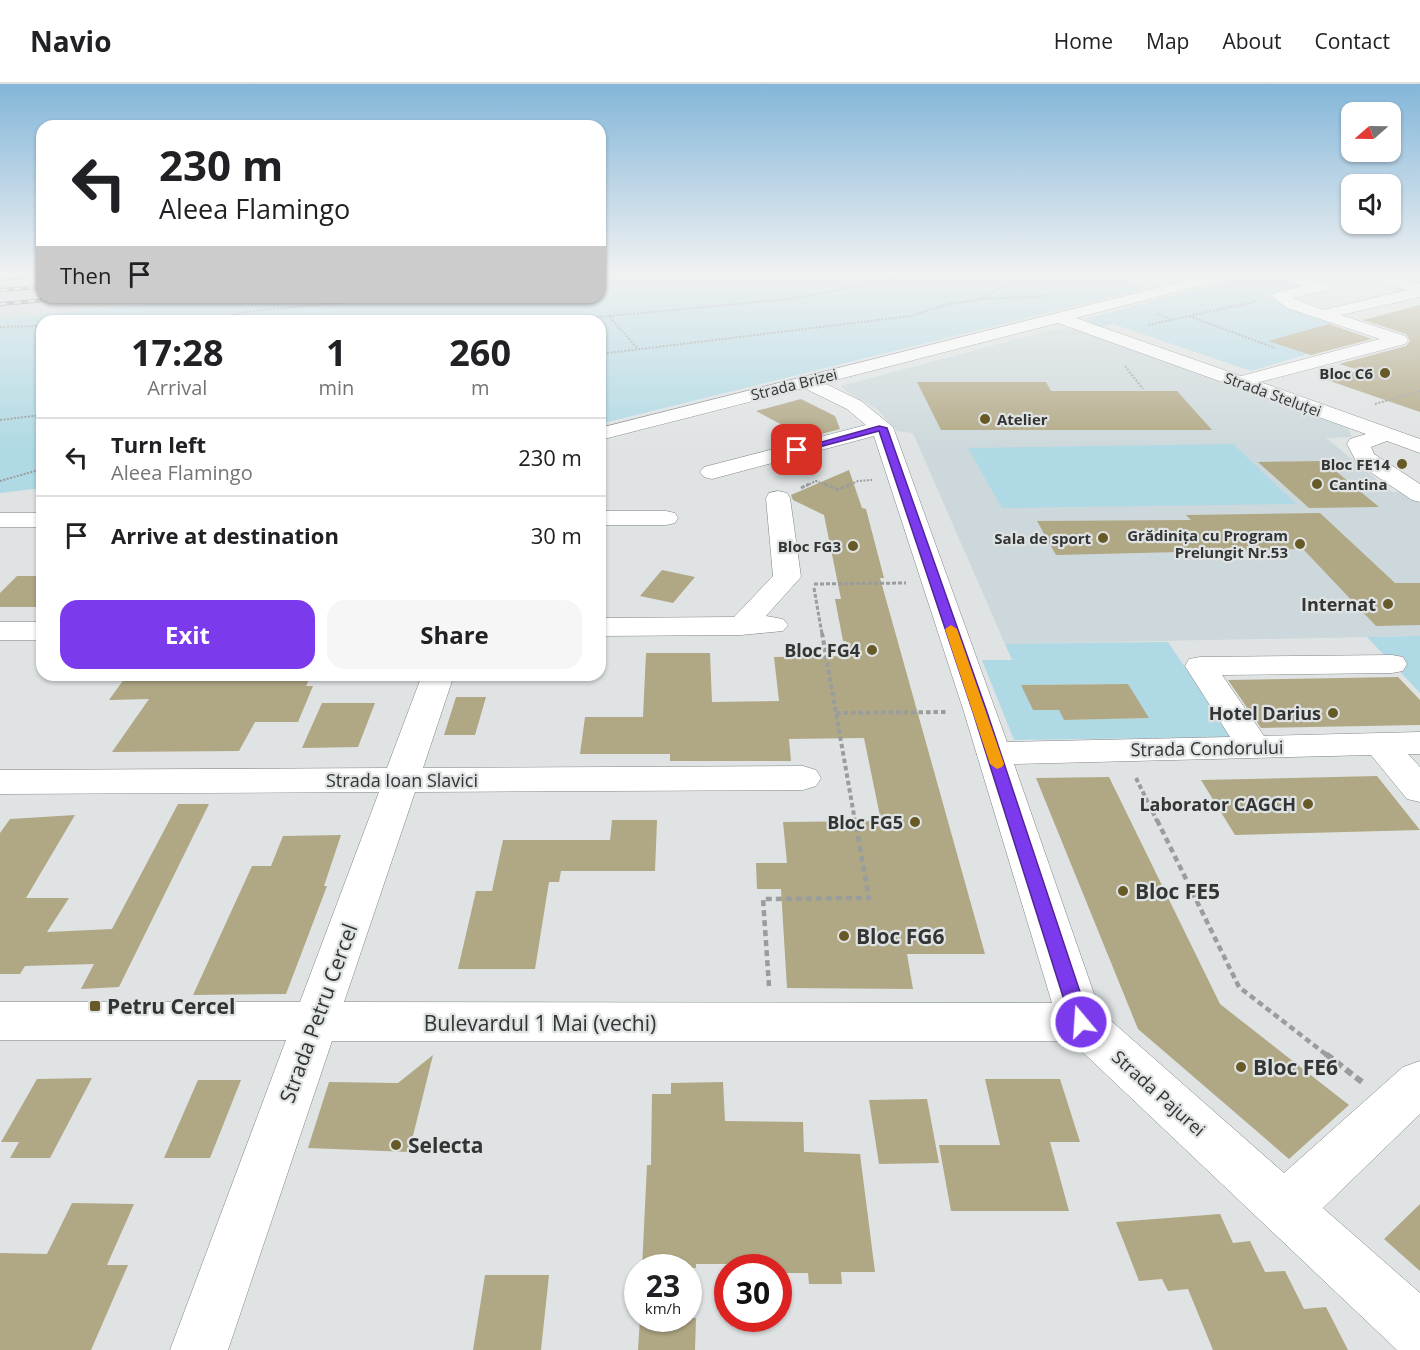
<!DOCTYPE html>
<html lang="en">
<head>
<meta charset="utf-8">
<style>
	:root { --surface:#fff; --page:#f6f6f6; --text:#202124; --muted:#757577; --line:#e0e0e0; --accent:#7c3aed }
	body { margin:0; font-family:"Open Sans",sans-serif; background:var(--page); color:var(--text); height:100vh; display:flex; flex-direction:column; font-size:22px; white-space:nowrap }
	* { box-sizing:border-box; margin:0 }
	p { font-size:20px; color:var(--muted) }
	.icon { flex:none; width:33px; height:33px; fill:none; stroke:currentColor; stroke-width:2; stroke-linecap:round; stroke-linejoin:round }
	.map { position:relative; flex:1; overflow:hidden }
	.drawer { position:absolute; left:36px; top:231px; width:570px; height:366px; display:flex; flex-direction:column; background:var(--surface); border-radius:18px; box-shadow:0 2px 4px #0004 }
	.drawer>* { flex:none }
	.banner { position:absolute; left:36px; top:36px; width:570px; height:183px; border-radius:18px; box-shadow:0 2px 4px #0004; background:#fff; color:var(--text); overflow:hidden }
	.needle { width:39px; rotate:250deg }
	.tools { position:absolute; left:1341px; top:18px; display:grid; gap:12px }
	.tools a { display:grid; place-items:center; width:60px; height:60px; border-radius:12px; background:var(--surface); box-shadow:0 2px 4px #0004; font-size:30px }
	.speed { position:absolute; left:624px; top:1170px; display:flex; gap:12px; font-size:30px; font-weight:700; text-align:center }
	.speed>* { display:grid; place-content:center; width:78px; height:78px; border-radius:50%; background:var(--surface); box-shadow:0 2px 4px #0004; line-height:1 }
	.speed small { font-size:15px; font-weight:400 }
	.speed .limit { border:9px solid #d22; background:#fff; color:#111 }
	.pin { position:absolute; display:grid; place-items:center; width:51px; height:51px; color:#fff; margin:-26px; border-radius:12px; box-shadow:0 3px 9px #0006 }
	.me { position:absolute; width:66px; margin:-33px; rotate:342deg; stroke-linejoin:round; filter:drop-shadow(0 0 4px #0008) }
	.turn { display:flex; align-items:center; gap:21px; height:126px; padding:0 24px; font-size:27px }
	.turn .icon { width:78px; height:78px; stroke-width:2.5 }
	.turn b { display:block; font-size:42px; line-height:51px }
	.then { display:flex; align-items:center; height:57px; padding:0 24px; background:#0003; gap:12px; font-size:22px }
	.eta { display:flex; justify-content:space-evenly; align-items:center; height:102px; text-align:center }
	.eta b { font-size:36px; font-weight:700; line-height:42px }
	.action { display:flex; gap:12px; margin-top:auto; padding:12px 24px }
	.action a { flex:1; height:69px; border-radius:18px; background:var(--accent); color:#fff; font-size:24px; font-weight:700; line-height:69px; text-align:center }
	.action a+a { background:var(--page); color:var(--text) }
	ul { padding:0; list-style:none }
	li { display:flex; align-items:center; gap:18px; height:78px; padding:0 24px; border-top:2px solid var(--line) }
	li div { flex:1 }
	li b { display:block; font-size:22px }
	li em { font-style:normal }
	header { display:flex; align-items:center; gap:36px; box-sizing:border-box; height:84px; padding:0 30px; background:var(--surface); border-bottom:2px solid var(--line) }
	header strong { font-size:28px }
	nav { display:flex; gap:33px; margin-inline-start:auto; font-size:21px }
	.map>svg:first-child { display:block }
	.built { fill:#ccd8db }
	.green { fill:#afd9e4; fill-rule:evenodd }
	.building { fill:#b0a784 }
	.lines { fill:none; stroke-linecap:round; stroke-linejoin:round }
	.minor-casing { stroke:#808384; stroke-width:1 }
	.path-far4 { stroke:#9a9d9d; stroke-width:2; stroke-dasharray:2 1.5; stroke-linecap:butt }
	.path-far3 { stroke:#9a9d9d; stroke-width:3; stroke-dasharray:4 2; stroke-linecap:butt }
	.path-far2 { stroke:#9a9d9d; stroke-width:4; stroke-dasharray:4.5 3; stroke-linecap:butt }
	.path-far1 { stroke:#9a9d9d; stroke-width:4.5; stroke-dasharray:6 4; stroke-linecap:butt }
	.path { stroke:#9a9d9d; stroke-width:6; stroke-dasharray:8 4.5; stroke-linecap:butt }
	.minor { fill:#fff; fill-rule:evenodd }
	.rail-casing { stroke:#696b6b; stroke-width:4 }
	.rail { stroke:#dfe3e3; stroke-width:2; stroke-dasharray:7; stroke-linecap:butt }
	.route { fill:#7c3aed; stroke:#51269a; stroke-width:1.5 }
	.slow { fill:#f59e0b }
	.poi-dot { fill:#675a27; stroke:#dfe3e3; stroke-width:2 }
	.labels { text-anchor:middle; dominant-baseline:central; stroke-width:4.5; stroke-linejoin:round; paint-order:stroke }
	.far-poi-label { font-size:15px; font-weight:bold; fill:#333434; stroke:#dfe3e3; text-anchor:end }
	.far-street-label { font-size:15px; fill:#333434; stroke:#dfe3e3 }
	.poi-label { font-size:18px; font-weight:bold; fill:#333434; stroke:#dfe3e3; text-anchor:end }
	.street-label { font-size:18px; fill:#333434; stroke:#dfe3e3 }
	.near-poi-label { font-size:21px; font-weight:bold; fill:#333434; stroke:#dfe3e3; text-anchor:start }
	.near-street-label { font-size:21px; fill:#333434; stroke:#dfe3e3 }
</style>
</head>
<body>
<header>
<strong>Navio</strong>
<nav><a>Home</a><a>Map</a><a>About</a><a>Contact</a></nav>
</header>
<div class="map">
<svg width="1420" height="1266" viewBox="0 0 1420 1266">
	<rect width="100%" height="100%" fill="#dfe3e3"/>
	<!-- built -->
	<path class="built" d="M0,189H42V213H215L0,235Z
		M1055,245H1074L1348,344L1352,353L1326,354L1392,408H1405L1420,420V552L1005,560L913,349L897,347L877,325L844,306L841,302Z"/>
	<!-- green -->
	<path class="green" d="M600,189H1110L1148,204L600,340V237H42V404L0,409V235L215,213H600Z
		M1255,189L1277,190L1270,192L1303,202L1264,212L1333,240L1270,257L1308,270L1251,287L1113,240L1100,243L1085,235Z
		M1233,360L1296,420L1002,424L968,364Z
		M1420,552V609L1367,553Z
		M1168,558L1232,653L1014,656L982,576H1012L1005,560ZM1128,600L1148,634L1064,636L1059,626H1033L1022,601Z"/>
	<!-- building -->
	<path class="building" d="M1420,221V328L1327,296L1359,286L1339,280L1406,262L1410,257L1406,250L1363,236Z
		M1329,240L1372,255L1311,271L1268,257Z
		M917,298H1046L1051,307H1177L1212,346H941Z
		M801,315L835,332L840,345L807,354L756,327Z
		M1323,377L1343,393L1379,423L1309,424L1258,378Z
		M849,386L862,424L866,425L884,494H880L985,870H907L913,905L787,904L781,805H757L756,779H787L783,738L881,737L864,654L789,655L791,677H670V670H580L585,633H643L646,569H710L712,618L779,617L774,573L846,572V557H843L835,515H841L824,431L793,416L791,411Z
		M1320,429L1395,499H1420V541L1376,542L1303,465L1056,471L1037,437L1191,436L1186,431Z
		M662,486L695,493L673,519L640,512Z
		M17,492H42V523H0V509Z
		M127,591H289L288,595L310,594L306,602H313L298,638H255L239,667L112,668L149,615L109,616Z
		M1398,593L1420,616V641L1261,644L1228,596Z
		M1128,600L1149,634L1064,636L1059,626H1033L1021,601Z
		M456,613H486L475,651H444Z
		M322,619H375L358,663L302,664Z
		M1377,692L1420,746L1235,751L1201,696Z
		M1109,693L1220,920L1349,1021L1289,1075L1138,945L1036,694Z
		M178,720H209L119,903L81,905L94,880L25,882L20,890H0V749L10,735L75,731L26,814H69L47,848L112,845Z
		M612,736H657L655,787H561L559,798H549L535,885H458L476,807H492L503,756H610Z
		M341,751L324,802H327L286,910L193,911L252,782H271L283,752Z
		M433,971L409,1068L308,1064L329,998L398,999Z
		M92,994L50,1074H10L19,1058H1L37,995Z
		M985,995H1060L1080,1058H1050L1069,1127H951L939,1061H1000Z
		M198,996H241L210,1074H164Z
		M723,998L725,1037L803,1038L804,1068L860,1070L875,1188H841L842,1200H809L808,1189H778L775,1180H696V1184H642L647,1081H651L652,1010H671V999Z
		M927,1015L939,1079L879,1080L869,1016Z
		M72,1119L134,1120L107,1181H128L91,1266H0V1169L47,1170Z
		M1420,1120V1187L1384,1155Z
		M1220,1130L1233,1159L1250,1157L1265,1188L1285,1187L1304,1225L1326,1223L1348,1266H1213L1188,1205L1168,1207L1162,1195L1139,1197L1116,1138Z
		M485,1191H549L541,1266H473Z
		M640,1234H696L695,1266H638Z"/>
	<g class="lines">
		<!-- minor casing -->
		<g class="minor-casing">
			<path id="minor" d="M1216,189H1239L1237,192L1076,234L1241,292L1380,255L1287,224L1272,212L1274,209L1304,202L1275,192L1273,189H1294L1326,200L1329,203L1326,206L1293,214L1323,226L1407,206L1387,201L1367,189H1385L1420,200V213L1341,231L1405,252L1408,256L1405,260L1260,298L1420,355V369L1387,357L1371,363L1374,370L1420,400V418L1412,416L1357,379L1347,360L1350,355L1366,350L1058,239L824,299L861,317L893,343L1007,658L1230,653L1185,582L1189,575L1200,573L1392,571L1403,573L1407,580L1403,587L1392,589L1222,591L1264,652L1420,648V670H1408L1420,683V718L1407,715L1371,671L1014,680L1100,927L1284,1089L1403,983L1420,977V1030L1323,1124L1420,1209V1266H1397L1071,957H332L228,1266H170L286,956H0V918H300L379,708L0,710V686L387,684L422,591H454L423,684L803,682L816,686L821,694L816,702L803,706L415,708L344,918L1052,919L964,628L874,352L712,395L704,393L700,388L704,383L866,341L847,325L804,304L600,356V344Z
				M778,407L787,409L790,414L801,493L766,532L783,535L788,541L783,547L741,551L600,552V534L734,533L773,492L766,414L769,409Z
				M600,427H666L675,429L678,434L675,439L666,441H600Z
				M0,429H42V443H0Z
				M0,538H42V556H0Z"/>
		</g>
		<!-- path-far4 -->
		<path class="path-far4" d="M600,192L644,189
			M979,215L1050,212
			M1156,230L1172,235
			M609,232L790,215L925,189
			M1189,232L1275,264
			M192,237L226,233
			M225,237L226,233L244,228L400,213
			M562,237L609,232L638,265
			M1148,241L1258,217
			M0,243L42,242
			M600,270L911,232L948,220L978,216L1029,189
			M1125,282L1143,305
			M1375,320L1420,307
			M0,336L42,331
			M0,397L42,385
			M806,402L816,397L828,402
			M847,402L858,397L872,396"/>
		<!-- path-far3 -->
		<path class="path-far3" d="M824,400L838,406L851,400
			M801,404L809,400
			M814,500L906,499
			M814,504L822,550"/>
		<!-- path-far2 -->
		<path class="path-far2" d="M822,549L855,737
			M836,629L947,628
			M1136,694L1157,737"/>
		<!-- path-far1 -->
		<path class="path-far1" d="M1157,736L1239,903L1328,972
			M769,902L763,815L869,814L855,736"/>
		<!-- path -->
		<path class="path" d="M1326,970L1362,998"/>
		<!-- minor -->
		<use href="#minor" class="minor"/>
		<!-- rail casing -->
		<g class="rail-casing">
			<path id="rail" d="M0,195L42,191
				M0,206L42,203
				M0,220L81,213"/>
		</g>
		<!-- rail -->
		<use href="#rail" class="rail"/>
	</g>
	<!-- sky -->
	<linearGradient id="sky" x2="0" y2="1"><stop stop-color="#83b6d9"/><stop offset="0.52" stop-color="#f1f2f2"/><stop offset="1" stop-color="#f1f2f2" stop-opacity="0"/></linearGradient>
	<rect width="1420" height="366" fill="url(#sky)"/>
	<!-- route -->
	<path class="route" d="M879,342L887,344L987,628L1090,938L1087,944L1081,946L1074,944L1071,938L973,628L879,347L797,369L793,366Z"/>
	<!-- slow -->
	<path class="slow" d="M951,541L957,545L1004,680L1002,683L997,685L990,680L945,545Z"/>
	<!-- markers -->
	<g class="poi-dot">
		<circle cx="1385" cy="289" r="6"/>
		<circle cx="985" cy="335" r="6"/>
		<circle cx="1402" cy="380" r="6"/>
		<circle cx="1317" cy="400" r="6"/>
		<circle cx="1103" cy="454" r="6"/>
		<circle cx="1300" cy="460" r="6"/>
		<circle cx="853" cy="462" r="6"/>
		<circle cx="1388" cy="520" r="6"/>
		<circle cx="872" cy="566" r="6"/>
		<circle cx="1333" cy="629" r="6"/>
		<circle cx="1308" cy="720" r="6"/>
		<circle cx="915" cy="738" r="6"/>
		<circle cx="1123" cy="807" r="6"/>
		<circle cx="844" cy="852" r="6"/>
		<rect x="89" y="916" width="12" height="12" rx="3"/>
		<circle cx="1241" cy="983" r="6"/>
		<circle cx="396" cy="1061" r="6"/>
	</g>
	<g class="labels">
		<!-- far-poi labels -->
		<g class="far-poi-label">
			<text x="1373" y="289">Bloc C6</text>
			<text x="997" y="335" text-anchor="start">Atelier</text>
			<text x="1390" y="380">Bloc FE14</text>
			<text x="1329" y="400" text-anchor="start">Cantina</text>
			<text x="1288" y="451">Grădinița cu Program<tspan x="1288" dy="17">Prelungit Nr.53</tspan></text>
			<text x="1091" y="454">Sala de sport</text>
			<text x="841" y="462">Bloc FG3</text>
		</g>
		<!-- far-street labels -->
		<g class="far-street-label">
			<text transform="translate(794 300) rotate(-14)">Strada Brizei</text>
			<text transform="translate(1273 310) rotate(20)">Strada Steluței</text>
		</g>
		<!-- poi labels -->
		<g class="poi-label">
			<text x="1376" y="520">Internat</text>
			<text x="860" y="566">Bloc FG4</text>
			<text x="1321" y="629">Hotel Darius</text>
			<text x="1296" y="720">Laborator CAGCH</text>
			<text x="903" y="738">Bloc FG5</text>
		</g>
		<!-- street labels -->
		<g class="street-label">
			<text transform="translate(1207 664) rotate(-1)">Strada Condorului</text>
			<text x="402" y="696">Strada Ioan Slavici</text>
			<text transform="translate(1159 1009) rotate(42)">Strada Pajurei</text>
		</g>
		<!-- near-poi labels -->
		<g class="near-poi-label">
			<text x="1135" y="807">Bloc FE5</text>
			<text x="856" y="852">Bloc FG6</text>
			<text x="107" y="922">Petru Cercel</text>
			<text x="1253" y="983">Bloc FE6</text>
			<text x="408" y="1061">Selecta</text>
		</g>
		<!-- near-street labels -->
		<g class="near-street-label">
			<text transform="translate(318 929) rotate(-70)">Strada Petru Cercel</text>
			<text x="540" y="939">Bulevardul 1 Mai (vechi)</text>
		</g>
	</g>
</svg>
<div class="tools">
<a><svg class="needle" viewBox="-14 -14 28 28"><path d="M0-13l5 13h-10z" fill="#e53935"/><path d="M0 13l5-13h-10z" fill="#757577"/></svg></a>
<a><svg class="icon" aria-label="sound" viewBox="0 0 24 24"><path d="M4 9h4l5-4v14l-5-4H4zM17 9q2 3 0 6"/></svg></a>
</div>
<div class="speed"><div>23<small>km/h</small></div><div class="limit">30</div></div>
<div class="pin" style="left:797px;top:366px;background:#d93025"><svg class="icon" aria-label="arrive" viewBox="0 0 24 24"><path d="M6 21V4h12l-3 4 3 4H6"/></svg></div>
<svg class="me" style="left:1081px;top:938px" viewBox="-20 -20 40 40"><circle r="17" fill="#7c3aed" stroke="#fff" stroke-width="3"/><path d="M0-11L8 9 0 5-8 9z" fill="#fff"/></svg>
<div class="banner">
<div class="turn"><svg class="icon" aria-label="left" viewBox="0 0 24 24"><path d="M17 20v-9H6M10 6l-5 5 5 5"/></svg><div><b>230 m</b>Aleea Flamingo</div></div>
<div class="then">Then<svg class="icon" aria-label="arrive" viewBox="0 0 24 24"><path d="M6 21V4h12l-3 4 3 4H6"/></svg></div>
</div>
<section class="drawer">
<div class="eta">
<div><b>17:28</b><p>Arrival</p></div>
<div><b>1</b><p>min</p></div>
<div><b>260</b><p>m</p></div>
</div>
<ul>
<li><svg class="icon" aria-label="left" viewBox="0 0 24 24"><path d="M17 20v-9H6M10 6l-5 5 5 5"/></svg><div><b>Turn left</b><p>Aleea Flamingo</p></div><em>230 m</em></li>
<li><svg class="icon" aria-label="arrive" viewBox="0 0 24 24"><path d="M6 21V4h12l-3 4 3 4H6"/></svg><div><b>Arrive at destination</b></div><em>30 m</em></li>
</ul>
<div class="action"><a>Exit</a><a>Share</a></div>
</section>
</div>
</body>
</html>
